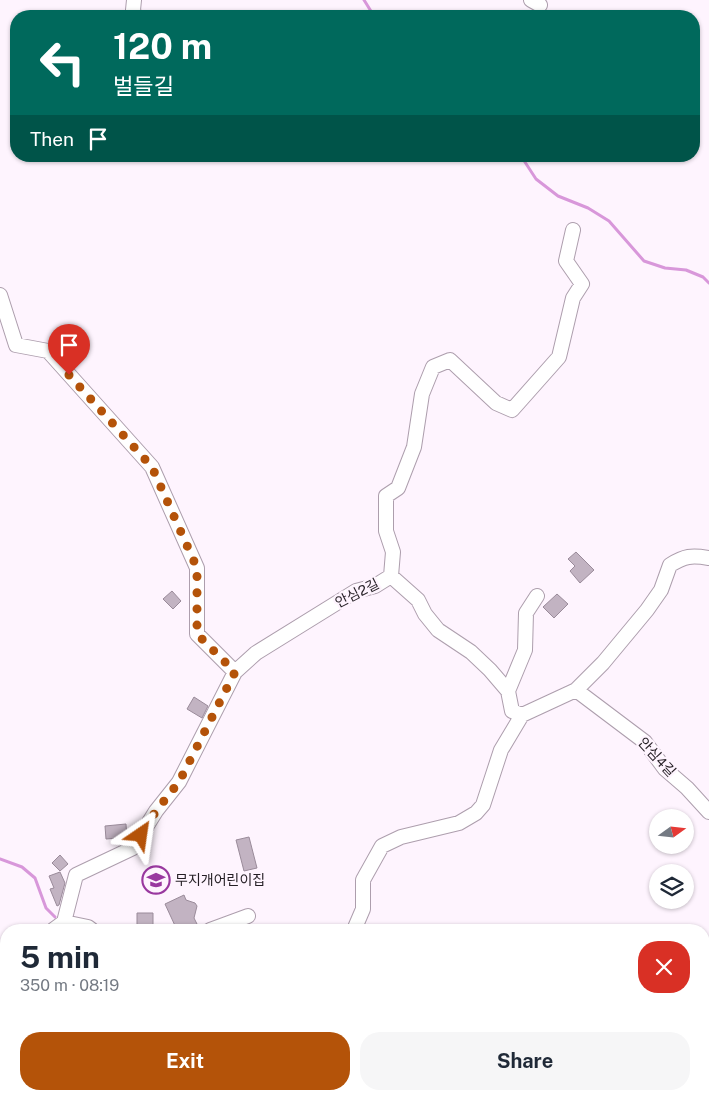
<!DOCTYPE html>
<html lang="en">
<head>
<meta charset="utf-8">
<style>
	:root { --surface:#fff; --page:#f6f6f7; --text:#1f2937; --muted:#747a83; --accent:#b45309 }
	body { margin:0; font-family:"Public Sans","Noto Sans KR",sans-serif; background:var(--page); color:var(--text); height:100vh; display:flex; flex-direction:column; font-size:19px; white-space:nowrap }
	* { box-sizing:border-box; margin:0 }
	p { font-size:16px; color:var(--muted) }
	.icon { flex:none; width:28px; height:28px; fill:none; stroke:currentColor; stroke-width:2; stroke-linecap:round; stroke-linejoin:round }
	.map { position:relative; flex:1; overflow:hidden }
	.drawer { position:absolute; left:0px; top:924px; width:710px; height:176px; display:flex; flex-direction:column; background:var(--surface); border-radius:20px 20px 0 0; box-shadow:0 1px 4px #0004 }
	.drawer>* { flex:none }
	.hud { position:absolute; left:10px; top:10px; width:690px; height:152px; border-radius:20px; box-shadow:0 1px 4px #0004; background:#00695c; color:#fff; overflow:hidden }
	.needle { width:32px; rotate:75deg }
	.buttons { position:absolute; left:649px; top:809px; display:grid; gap:10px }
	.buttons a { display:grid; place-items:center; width:45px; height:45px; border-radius:50%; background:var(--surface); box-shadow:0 1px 4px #0004; font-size:25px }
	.pin { position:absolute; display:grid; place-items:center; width:42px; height:42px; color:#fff; margin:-51px -21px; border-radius:50% 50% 50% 0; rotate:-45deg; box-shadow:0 0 5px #0007 }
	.pin .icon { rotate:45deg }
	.me { position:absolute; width:55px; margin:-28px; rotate:32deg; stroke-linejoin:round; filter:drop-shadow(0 0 4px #0008) }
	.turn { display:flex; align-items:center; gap:18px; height:105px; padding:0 20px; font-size:22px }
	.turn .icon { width:65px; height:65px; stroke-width:2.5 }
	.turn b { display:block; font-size:35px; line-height:42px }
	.then { display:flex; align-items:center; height:48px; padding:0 20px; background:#0003; gap:10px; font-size:19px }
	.round { display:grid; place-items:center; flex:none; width:52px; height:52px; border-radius:20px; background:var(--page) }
	.overview { display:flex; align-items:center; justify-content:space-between; height:85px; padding:0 20px }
	h1 { font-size:30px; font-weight:700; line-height:38px }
	.button { display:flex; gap:10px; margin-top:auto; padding:10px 20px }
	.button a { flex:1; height:58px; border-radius:20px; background:var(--accent); color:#fff; font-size:20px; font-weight:700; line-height:58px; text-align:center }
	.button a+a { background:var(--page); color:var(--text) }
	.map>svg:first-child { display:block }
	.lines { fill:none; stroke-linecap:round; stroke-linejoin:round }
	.stream { stroke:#d897da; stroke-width:3 }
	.building { fill:#c2b3c2; stroke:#9a8b9a }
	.minor-casing { stroke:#ad9ead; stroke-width:16 }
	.minor { stroke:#fff; stroke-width:14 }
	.route { stroke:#b45309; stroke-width:9; stroke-dasharray:0 16.2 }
	.labels { text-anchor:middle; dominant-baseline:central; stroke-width:4.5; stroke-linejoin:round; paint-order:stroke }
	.street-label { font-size:14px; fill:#241e24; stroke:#fef4fe }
	.poi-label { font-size:14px; fill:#241e24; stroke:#fef4fe; text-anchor:start }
</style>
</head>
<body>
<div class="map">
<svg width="709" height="1099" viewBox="0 0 709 1099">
	<rect width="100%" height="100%" fill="#fef4fe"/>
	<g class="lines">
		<!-- stream -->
		<path class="stream" d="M364,0L374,16
			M521,156L536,179L558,196L588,208L609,221L644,261L665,268L686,270L703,277L709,283
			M0,859L22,867L35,878L46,908L55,917"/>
	</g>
	<!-- building -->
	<path class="building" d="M576,552L594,570L580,583L570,571L575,566L568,559Z
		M172,591L181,601L173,609L163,599Z
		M557,594L568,604L554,618L543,607Z
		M194,697L208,706L202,718L187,709Z
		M126,824L127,841L119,845V838L106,839L105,826Z
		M249,837L257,868L244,871L236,840Z
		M60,855L68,864L60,871L52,863Z
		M60,872L65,883L59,905L57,906L50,889L54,888L49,876Z
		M184,895L186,900L195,903L197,906L194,918L197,924L184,930H177L165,904Z
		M137,913H153V930H137Z"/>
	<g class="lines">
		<!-- minor casing -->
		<g class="minor-casing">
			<path id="minor" d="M134,0L133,10L135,16
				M531,0L540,5
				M0,295L16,345L48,351L152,467L197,568V634L235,672
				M391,576L418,600L425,614L438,630L471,652L490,670L508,691L512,711L522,715
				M576,690L645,742L665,769L687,788L709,812
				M508,691L525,650L526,613L537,596
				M64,922L88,927L92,930
				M53,930L64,922L76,875L133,848L156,811L179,782L235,672L256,653L356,591L375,586L391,576L393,552L386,531V496L398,488L414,447L422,394L433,367L450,360L496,403L512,410L559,357L573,298L582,284L566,261L573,230
				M210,930L248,916
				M354,930L363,909V880L382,846L401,837L459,823L476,813L483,805L501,750L522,715L576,690L603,663L647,610L661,590L670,565C685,556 691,555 709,558
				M704,962H709
				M0,965L6,961
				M0,1000L6,1001
				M0,1013L2,1026L6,1036
				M25,1094L27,1099
				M329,1094L358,1099
				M166,1099L175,1094
				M553,1099L555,1094"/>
		</g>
		<!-- minor -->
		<use href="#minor" class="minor"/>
	</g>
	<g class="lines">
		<!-- route -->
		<path class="route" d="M69,375L152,467L197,568V634L235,672L179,782L156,811L141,835"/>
	</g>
	<!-- icons -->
	<defs>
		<g id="school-ring" transform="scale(1.4375)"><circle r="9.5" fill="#fef4fe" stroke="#99389f" stroke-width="1.5"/><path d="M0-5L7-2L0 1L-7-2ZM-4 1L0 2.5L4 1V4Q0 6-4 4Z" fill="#99389f"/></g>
	</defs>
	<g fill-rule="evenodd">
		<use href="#school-ring" x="156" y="880"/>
	</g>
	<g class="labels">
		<!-- street labels -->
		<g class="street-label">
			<text transform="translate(357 593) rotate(-27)">안심2길</text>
			<text transform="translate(657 757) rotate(47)">안심4길</text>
		</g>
		<!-- poi labels -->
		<g class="poi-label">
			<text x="175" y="880">무지개어린이집</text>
		</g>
	</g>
</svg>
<div class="buttons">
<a><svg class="needle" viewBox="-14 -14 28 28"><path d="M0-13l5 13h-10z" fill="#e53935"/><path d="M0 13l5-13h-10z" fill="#747a83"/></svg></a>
<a><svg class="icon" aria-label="layers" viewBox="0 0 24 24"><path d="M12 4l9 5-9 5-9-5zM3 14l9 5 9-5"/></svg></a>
</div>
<div class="pin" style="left:69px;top:375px;background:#d93025"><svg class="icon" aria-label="arrive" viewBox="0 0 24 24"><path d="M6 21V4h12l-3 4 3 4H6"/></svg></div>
<svg class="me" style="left:141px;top:835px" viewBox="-20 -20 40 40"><path d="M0-17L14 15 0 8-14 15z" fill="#b45309" stroke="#fff" stroke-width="4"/></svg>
<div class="hud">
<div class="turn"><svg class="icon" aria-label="left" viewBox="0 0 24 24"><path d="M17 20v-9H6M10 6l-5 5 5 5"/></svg><div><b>120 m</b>벌들길</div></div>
<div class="then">Then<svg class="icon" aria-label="arrive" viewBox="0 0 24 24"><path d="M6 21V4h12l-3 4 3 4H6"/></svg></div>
</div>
<section class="drawer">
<div class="overview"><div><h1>5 min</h1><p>350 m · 08:19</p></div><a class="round" style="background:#d93025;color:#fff"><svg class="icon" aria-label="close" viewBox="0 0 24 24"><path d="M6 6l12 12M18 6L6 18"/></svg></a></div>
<div class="button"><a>Exit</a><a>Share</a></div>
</section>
</div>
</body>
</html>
